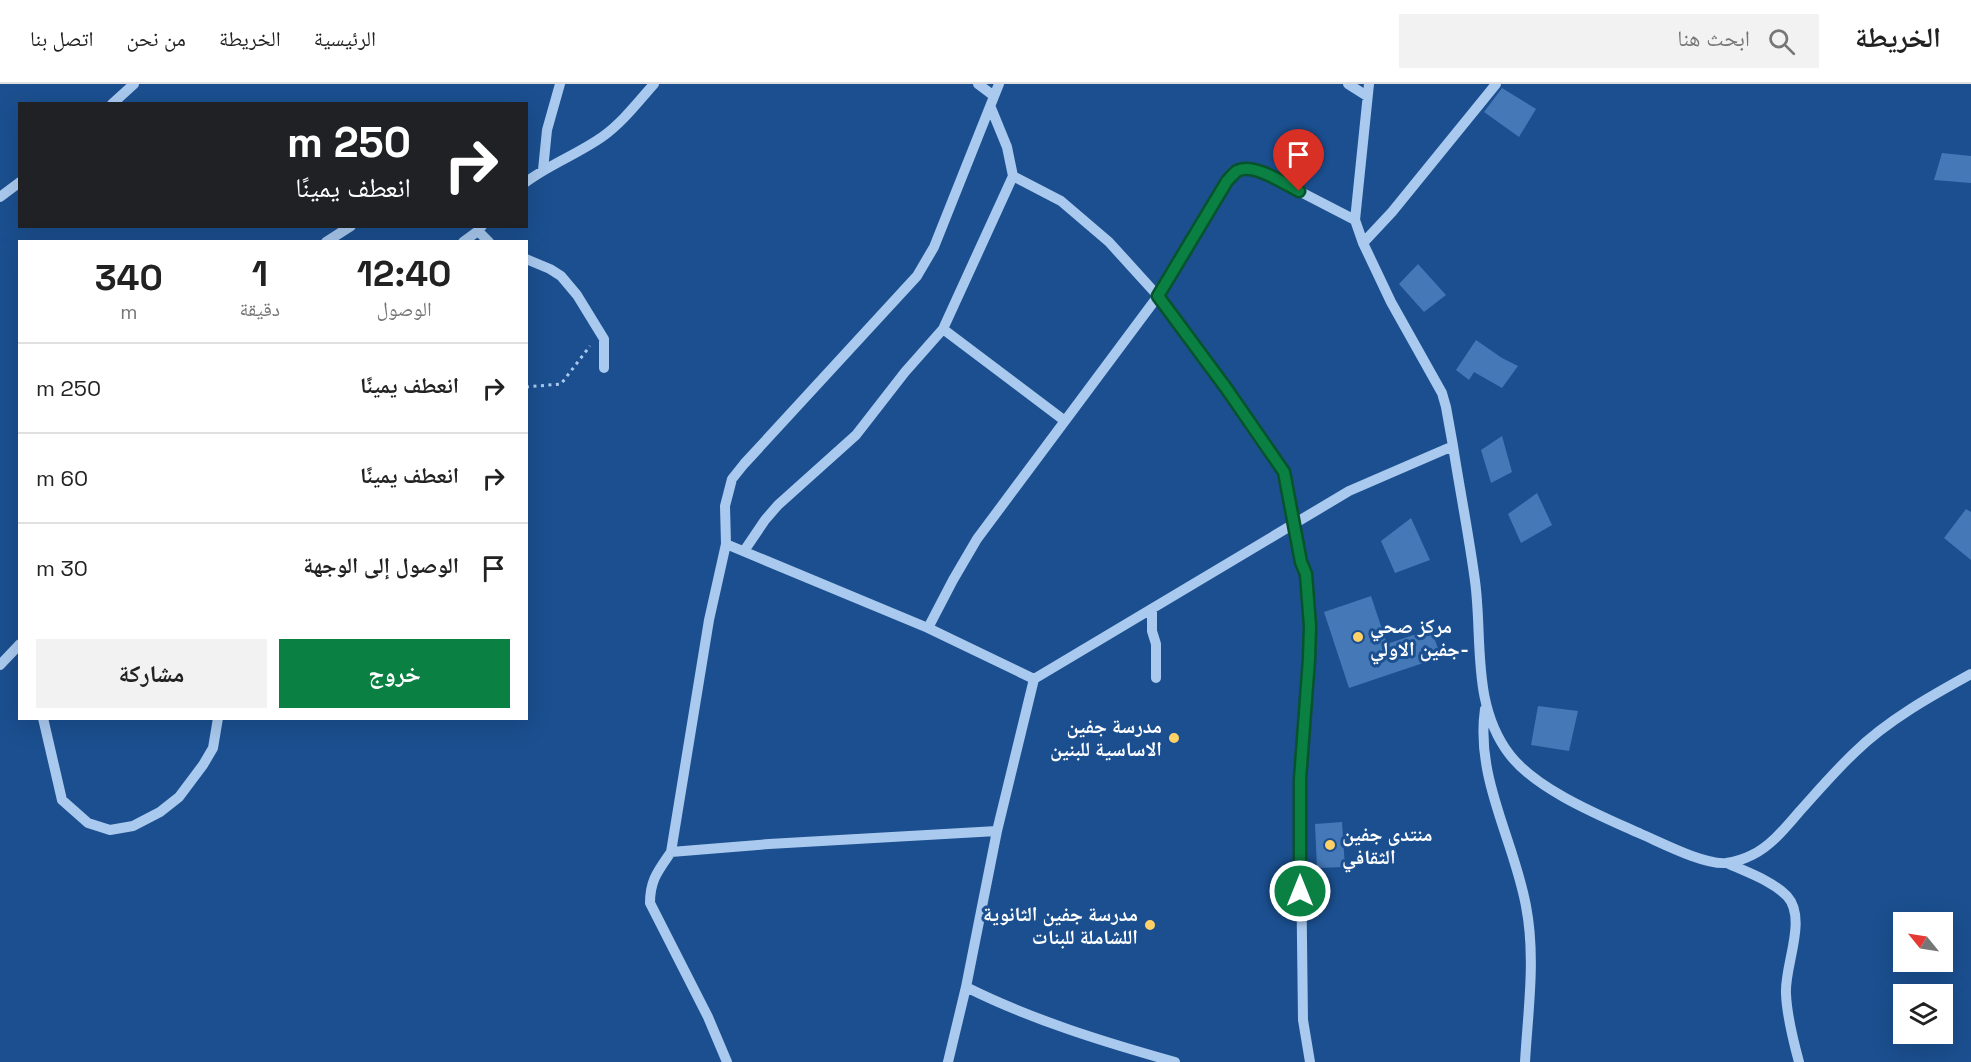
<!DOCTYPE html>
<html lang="ar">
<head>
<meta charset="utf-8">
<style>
	:root { --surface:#fff; --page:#f2f2f2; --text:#222; --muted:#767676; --line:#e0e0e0; --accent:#0b8043 }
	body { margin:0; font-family:"Space Grotesk","Noto Naskh Arabic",sans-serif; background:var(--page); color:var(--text); direction:rtl; height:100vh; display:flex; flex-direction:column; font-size:22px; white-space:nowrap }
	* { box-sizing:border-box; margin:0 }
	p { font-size:20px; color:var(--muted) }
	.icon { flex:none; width:33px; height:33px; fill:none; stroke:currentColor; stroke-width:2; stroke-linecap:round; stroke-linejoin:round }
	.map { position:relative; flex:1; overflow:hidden; direction:ltr }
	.details { position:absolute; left:18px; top:156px; width:510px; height:480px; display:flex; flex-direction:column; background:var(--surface); border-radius:0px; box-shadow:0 6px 24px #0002; direction:rtl }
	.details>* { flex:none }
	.banner { position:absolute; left:18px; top:18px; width:510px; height:126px; border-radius:0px; box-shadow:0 6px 24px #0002; direction:rtl; background:#202124; color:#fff; overflow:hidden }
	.needle { width:39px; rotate:300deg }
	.controls { position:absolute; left:1893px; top:828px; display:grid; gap:12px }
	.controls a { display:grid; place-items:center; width:60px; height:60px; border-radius:0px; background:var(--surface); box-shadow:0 6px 24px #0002; font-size:30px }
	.pin { position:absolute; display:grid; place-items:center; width:51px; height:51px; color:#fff; margin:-62px -26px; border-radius:50% 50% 50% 0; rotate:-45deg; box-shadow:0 0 6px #0007 }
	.pin .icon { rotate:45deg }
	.me { position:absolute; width:66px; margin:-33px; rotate:0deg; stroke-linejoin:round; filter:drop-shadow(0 0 4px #0008) }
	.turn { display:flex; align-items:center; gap:21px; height:126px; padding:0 18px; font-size:27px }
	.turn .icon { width:78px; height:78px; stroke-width:2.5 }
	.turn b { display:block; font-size:42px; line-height:51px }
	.eta { display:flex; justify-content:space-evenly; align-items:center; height:102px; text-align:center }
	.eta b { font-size:36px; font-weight:700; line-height:42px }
	.action { display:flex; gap:12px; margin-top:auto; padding:12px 18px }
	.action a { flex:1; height:69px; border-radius:0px; background:var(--accent); color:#fff; font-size:24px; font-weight:700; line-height:69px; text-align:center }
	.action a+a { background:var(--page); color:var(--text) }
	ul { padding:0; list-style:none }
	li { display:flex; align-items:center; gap:18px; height:90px; padding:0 18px; border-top:2px solid var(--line) }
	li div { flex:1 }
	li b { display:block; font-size:22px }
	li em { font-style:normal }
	header { display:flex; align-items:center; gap:36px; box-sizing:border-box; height:84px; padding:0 30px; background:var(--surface); border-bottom:2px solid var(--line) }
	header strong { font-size:28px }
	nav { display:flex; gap:33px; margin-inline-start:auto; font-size:21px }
	.search { width:420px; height:54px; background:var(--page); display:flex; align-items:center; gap:15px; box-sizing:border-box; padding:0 21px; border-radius:0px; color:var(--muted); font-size:22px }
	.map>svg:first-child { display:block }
	.building { fill:#4478b7 }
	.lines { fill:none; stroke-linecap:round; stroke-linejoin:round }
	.path { stroke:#a9c9ee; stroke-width:3; stroke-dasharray:3 4.5; stroke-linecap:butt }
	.minor { stroke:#a9c9ee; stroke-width:10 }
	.route-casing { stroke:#07532c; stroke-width:15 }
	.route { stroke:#0b8043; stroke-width:10 }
	.poi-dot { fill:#ffd166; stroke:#1b4f8f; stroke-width:2 }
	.labels { text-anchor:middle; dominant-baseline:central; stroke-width:6; stroke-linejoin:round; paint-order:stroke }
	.poi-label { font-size:20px; font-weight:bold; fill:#fff; stroke:#1b4f8f; text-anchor:start }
</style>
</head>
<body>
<header>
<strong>الخريطة</strong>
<div class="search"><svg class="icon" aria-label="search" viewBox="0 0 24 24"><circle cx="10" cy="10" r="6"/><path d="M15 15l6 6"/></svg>ابحث هنا</div>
<nav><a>الرئيسية</a><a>الخريطة</a><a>من نحن</a><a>اتصل بنا</a></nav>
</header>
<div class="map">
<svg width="1971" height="978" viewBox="0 0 1971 978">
	<rect width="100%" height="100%" fill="#1b4f8f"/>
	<!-- building -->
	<path class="building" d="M1502,4L1536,25L1519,53L1484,28Z
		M1942,69L1971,72V99L1934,96Z
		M1418,180L1446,211L1424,228L1399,200Z
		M1476,256L1502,274L1518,282L1502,304L1474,288L1469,296L1456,286Z
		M1502,352L1512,388L1491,399L1481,366Z
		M1537,409L1552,441L1521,459L1508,430Z
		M1966,425L1971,428V476L1944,454Z
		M1411,434L1430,476L1395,489L1381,457Z
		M1371,512L1387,560L1431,545L1441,573L1349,604L1324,528Z
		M1538,622L1578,627L1569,667L1531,661Z
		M1342,738L1345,783L1317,784L1315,740Z"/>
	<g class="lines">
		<!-- path -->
		<path class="path" d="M526,303L561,300L590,262"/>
		<!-- minor -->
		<path class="minor" d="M978,0L994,12
			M1348,0L1367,12
			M112,20L134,0
			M543,86L547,46L560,0
			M1013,92L1061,117L1109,158L1158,212L1226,304L1284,389L1297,461L1301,478L1306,490L1309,526V575L1300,695L1303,936L1310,978
			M526,98C550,80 578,70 602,53C622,39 638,18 654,0
			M0,113L20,98
			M482,142L478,147L489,158
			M326,158L351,142
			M463,158L478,147
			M1363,159L1392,128L1496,0
			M526,175L550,185L561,192L577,211L604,255V284
			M943,245L1065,337
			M1453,362C1460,407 1469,452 1475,497C1483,555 1471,621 1510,671C1537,706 1601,732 1641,750C1662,759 1704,781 1726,779C1734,778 1746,774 1752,771C1771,762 1786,743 1799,728C1817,708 1835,687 1855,668C1888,636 1931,612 1971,590
			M726,460L928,544L1034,595L1349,407L1453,362L1446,323L1442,309L1391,218L1363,159L1355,136L1369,0
			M744,467L765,436L778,421L856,351L905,288L943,245L1013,92L1007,63L991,24
			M1152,525V547L1156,560V594
			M928,544L953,496L977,455L1158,212L1227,97C1239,85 1245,85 1262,88L1355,136
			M0,581L20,560
			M1485,625C1475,694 1514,756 1526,822C1536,874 1528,926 1525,978
			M43,634L62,716L88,739L110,746L133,742L160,728L179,713L203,681L213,664L218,634
			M671,768L769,760L997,747
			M1727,779C1746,788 1771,796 1787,812C1808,835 1784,882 1786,910C1787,933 1793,956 1799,978
			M966,903C1032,936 1104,958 1175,978
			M727,978L708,933L650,819C650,796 658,787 671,768L709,536L726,460L725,422L732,395L744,380L917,192L934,163L999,0
			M948,978L966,903L997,747L1034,595"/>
	</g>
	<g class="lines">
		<!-- route casing -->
		<g class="route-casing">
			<path id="route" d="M1299,107C1285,100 1253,78 1237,87C1234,89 1230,94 1227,97L1158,212L1226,304L1284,388L1301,478L1306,490L1310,542L1309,575L1300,695V807"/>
		</g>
		<!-- route -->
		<use href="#route" class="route"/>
	</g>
	<!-- markers -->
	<g class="poi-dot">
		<circle cx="1358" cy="553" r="6"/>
		<circle cx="1174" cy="654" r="6"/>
		<circle cx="1330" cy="761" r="6"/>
		<circle cx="1150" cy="841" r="6"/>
	</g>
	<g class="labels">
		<!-- poi labels -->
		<g class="poi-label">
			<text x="1370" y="542">مركز صحي<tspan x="1370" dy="23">جفين الاولي-</tspan></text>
			<text x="1162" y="642" text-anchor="end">مدرسة جفين<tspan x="1162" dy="23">الاساسية للبنين</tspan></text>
			<text x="1342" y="750">منتدى جفين<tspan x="1342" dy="23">الثقافي</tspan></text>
			<text x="1138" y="830" text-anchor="end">مدرسة جفين الثانوية<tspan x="1138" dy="23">اللشاملة للبنات</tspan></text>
		</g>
	</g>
</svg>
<div class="controls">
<a><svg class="needle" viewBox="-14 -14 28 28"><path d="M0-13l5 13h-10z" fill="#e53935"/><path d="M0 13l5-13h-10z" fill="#767676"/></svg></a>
<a><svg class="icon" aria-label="layers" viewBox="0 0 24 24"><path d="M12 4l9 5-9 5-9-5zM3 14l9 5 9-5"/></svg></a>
</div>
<div class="pin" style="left:1299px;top:107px;background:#d93025"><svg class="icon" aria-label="arrive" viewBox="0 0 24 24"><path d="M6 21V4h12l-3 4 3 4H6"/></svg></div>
<svg class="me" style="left:1300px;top:807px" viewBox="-20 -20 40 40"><circle r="17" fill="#0b8043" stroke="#fff" stroke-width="3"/><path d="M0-11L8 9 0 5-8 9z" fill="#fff"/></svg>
<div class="banner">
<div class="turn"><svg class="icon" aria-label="right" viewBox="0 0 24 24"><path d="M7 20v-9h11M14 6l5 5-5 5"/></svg><div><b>250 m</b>انعطف يمينًا</div></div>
</div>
<section class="details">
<div class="eta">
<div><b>12:40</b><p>الوصول</p></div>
<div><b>1</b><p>دقيقة</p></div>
<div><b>340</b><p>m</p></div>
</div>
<ul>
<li><svg class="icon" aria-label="right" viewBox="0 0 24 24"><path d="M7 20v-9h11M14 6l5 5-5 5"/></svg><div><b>انعطف يمينًا</b></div><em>250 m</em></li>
<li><svg class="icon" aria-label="right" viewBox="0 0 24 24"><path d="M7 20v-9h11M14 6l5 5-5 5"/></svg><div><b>انعطف يمينًا</b></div><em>60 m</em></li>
<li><svg class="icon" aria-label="arrive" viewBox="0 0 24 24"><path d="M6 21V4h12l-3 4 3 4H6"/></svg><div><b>الوصول إلى الوجهة</b></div><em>30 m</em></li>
</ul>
<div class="action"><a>خروج</a><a>مشاركة</a></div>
</section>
</div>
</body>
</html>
